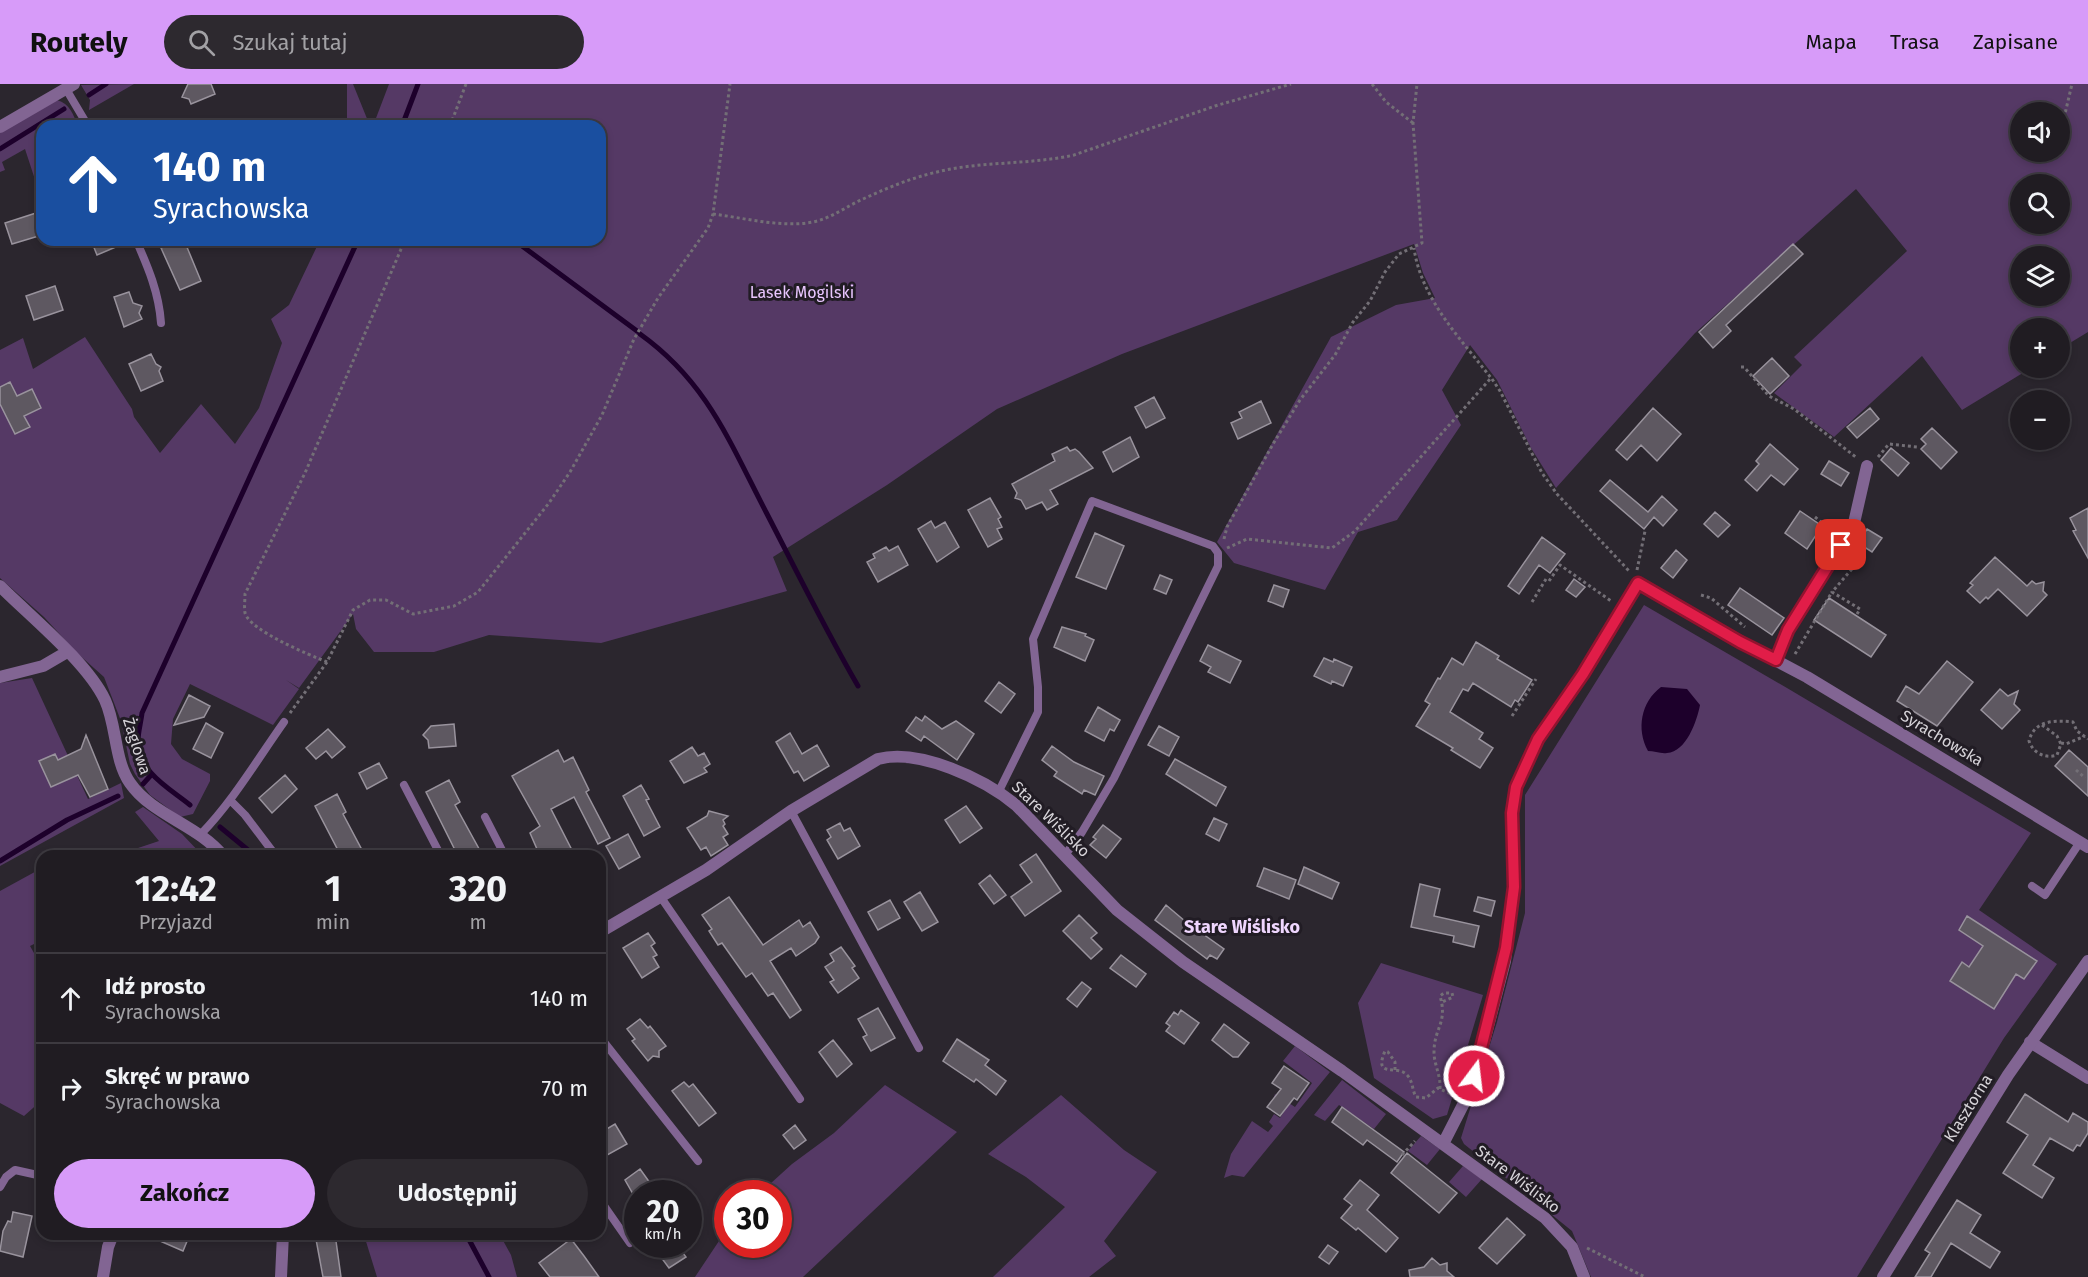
<!DOCTYPE html>
<html lang="pl">
<head>
<meta charset="utf-8">
<style>
	:root { --surface:#201c22; --page:#2d292f; --text:#f1f3f6; --muted:#a2a1a5; --line:#3d3a40; --accent:#d79bf9 }
	body { margin:0; font-family:"Fira Sans",sans-serif; background:var(--page); color:var(--text); height:100vh; display:flex; flex-direction:column; font-size:22px; white-space:nowrap }
	* { box-sizing:border-box; margin:0 }
	p { font-size:20px; color:var(--muted) }
	.icon { flex:none; width:33px; height:33px; fill:none; stroke:currentColor; stroke-width:2; stroke-linecap:round; stroke-linejoin:round }
	.map { position:relative; flex:1; overflow:hidden }
	.sheet { position:absolute; left:36px; top:766px; width:570px; height:390px; display:flex; flex-direction:column; background:var(--surface); border-radius:18px; box-shadow:0 3px 9px #0003,0 0 0 2px var(--line) }
	.sheet>* { flex:none }
	.hud { position:absolute; left:36px; top:36px; width:570px; height:126px; border-radius:18px; box-shadow:0 3px 9px #0003,0 0 0 2px var(--line); background:#1a4fa0; color:#fff; overflow:hidden }
	.buttons { position:absolute; left:2010px; top:18px; display:grid; gap:12px }
	.buttons a { display:grid; place-items:center; width:60px; height:60px; border-radius:50%; background:var(--surface); box-shadow:0 3px 9px #0003,0 0 0 2px var(--line); font-size:30px }
	.speed { position:absolute; left:624px; top:1096px; display:flex; gap:12px; font-size:30px; font-weight:700; text-align:center }
	.speed>* { display:grid; place-content:center; width:78px; height:78px; border-radius:50%; background:var(--surface); box-shadow:0 3px 9px #0003,0 0 0 2px var(--line); line-height:1 }
	.speed small { font-size:15px; font-weight:400 }
	.speed .limit { border:9px solid #d22; background:#fff; color:#111 }
	.pin { position:absolute; display:grid; place-items:center; width:51px; height:51px; color:#fff; margin:-26px; border-radius:12px; box-shadow:0 3px 9px #0006 }
	.me { position:absolute; width:66px; margin:-33px; rotate:15deg; stroke-linejoin:round; filter:drop-shadow(0 0 4px #0008) }
	.turn { display:flex; align-items:center; gap:21px; height:126px; padding:0 18px; font-size:27px }
	.turn .icon { width:78px; height:78px; stroke-width:2.5 }
	.turn b { display:block; font-size:42px; line-height:51px }
	.eta { display:flex; justify-content:space-evenly; align-items:center; height:102px; text-align:center }
	.eta b { font-size:36px; font-weight:700; line-height:42px }
	.action { display:flex; gap:12px; margin-top:auto; padding:12px 18px }
	.action a { flex:1; height:69px; border-radius:36px; background:var(--accent); color:#111; font-size:24px; font-weight:700; line-height:69px; text-align:center }
	.action a+a { background:var(--page); color:var(--text) }
	ul { padding:0; list-style:none }
	li { display:flex; align-items:center; gap:18px; height:90px; padding:0 18px; border-top:2px solid var(--line) }
	li div { flex:1 }
	li b { display:block; font-size:22px }
	li em { font-style:normal }
	header { display:flex; align-items:center; gap:36px; box-sizing:border-box; height:84px; padding:0 30px; background:var(--accent); color:#111 }
	header strong { font-size:28px }
	nav { display:flex; gap:33px; margin-inline-start:auto; font-size:21px }
	.search { width:420px; height:54px; background:var(--page); display:flex; align-items:center; gap:15px; box-sizing:border-box; padding:0 21px; border-radius:33px; color:var(--muted); font-size:22px }
	.map>svg:first-child { display:block }
	.green { fill:#553965; fill-rule:evenodd }
	.water { fill:#1d002b }
	.lines { fill:none; stroke-linecap:round; stroke-linejoin:round }
	.stream { stroke:#1d002b; stroke-width:5 }
	.building { fill:#5e5861; stroke:#99939d; stroke-width:1.5 }
	.path { stroke:#736f76; stroke-width:3; stroke-dasharray:3 3; stroke-linecap:butt }
	.service { stroke:#826593; stroke-width:8 }
	.minor { stroke:#826593; stroke-width:12 }
	.tertiary { stroke:#826593; stroke-width:12 }
	.route-casing { stroke:#92132f; stroke-width:15 }
	.route { stroke:#e11d48; stroke-width:10 }
	.labels { text-anchor:middle; dominant-baseline:central; stroke-width:6; stroke-linejoin:round; paint-order:stroke }
	.park-label { font-size:16px; fill:#e9c6ff; stroke:#211c24 }
	.street-label { font-size:16px; fill:#d6d3d8; stroke:#211c24 }
	.neighbourhood-label { font-size:18px; font-weight:bold; fill:#efd6fe; stroke:#211c24 }
</style>
</head>
<body>
<header>
<strong>Routely</strong>
<div class="search"><svg class="icon" aria-label="search" viewBox="0 0 24 24"><circle cx="10" cy="10" r="6"/><path d="M15 15l6 6"/></svg>Szukaj tutaj</div>
<nav><a>Mapa</a><a>Trasa</a><a>Zapisane</a></nav>
</header>
<div class="map">
<svg width="2088" height="1193" viewBox="0 0 2088 1193">
	<rect width="100%" height="100%" fill="#2b262e"/>
	<!-- green -->
	<path class="green" d="M134,0L89,26L90,16L81,1Z
		M347,0H353L370,42H347Z
		M389,0H2088V248L2060,265V244H2020V284H2031L1962,326L1922,272L1834,353L1774,309L1802,281L1794,273L1907,167L1856,105L1695,249L1556,404L1531,364L1497,296L1470,261L1442,306L1461,341L1397,436L1358,448L1325,506L1234,479L1217,458L1331,253L1396,221L1435,214L1423,189L1414,160L1122,270L997,325L887,401L773,473L787,507L601,559L489,551L434,568H374L356,545L353,530L299,604L286,596L299,605L273,641L190,600L173,635L171,660L182,675L210,690V697L193,730L180,733L150,711L135,690L130,680L121,637L104,593L76,568L44,533L0,494V266L23,254L33,285L85,253L132,325L134,333L160,369L201,320L235,360L259,324L282,259L271,235L289,221L320,156H600V42H373ZM2020,28H2060V68H2020ZM2020,100H2060V140H2020ZM2020,172H2060V212H2020Z
		M57,16C70,20 73,30 78,42H42V117L25,65L2,78L5,86L0,88V49Z
		M1644,521L1787,604L2031,749L1979,826L2057,880L2004,954L1857,1193H1591L1572,1147L1464,1060L1461,1054L1497,938L1525,829V711Z
		M32,594L88,715L121,699L124,714L0,782V599Z
		M143,723L182,750L203,772H114L159,757L135,728Z
		M42,784V856L30,862L42,883V1016L24,1032L0,1019V807Z
		M1381,879L1483,911L1447,1031L1433,1035L1374,994L1358,919Z
		M1295,962L1330,988L1244,1093L1232,1091L1224,1094L1231,1070L1252,1037L1268,1048L1273,1042L1269,1038L1274,1030L1280,1034L1285,1026L1273,1016L1275,1010L1295,1023L1312,999L1283,977Z
		M1342,996L1386,1030L1374,1045L1339,1021L1325,1037L1314,1031Z
		M885,1001L957,1048L803,1193H695L727,1145L728,1161H778V1110H759L792,1080L834,1049Z
		M1061,1011L1124,1066L1157,1088L1104,1157L1116,1172L1089,1193H993L1065,1123L1026,1093L988,1070Z
		M1421,1052L1440,1065L1427,1081L1408,1067Z
		M1463,1082L1482,1095L1466,1113L1449,1098Z
		M364,1151H500L511,1171L517,1193H377Z"/>
	<!-- water -->
	<path class="water" d="M1661,603L1687,605L1700,621C1697,637 1686,668 1667,669C1661,670 1654,667 1648,667C1636,645 1641,618 1661,603Z"/>
	<g class="lines">
		<!-- stream -->
		<path class="stream" d="M89,11L106,0
			M402,42L418,0
			M0,65L64,25
			M514,156L637,247
			M640,250C707,298 729,357 766,428C796,486 825,545 858,602
			M143,700L152,690
			M190,721C169,704 138,688 138,657C138,648 141,638 142,629L358,156
			M220,743L248,766L252,772
			M0,777L67,736L118,712
			M466,1150L489,1193"/>
	</g>
	<!-- building -->
	<path class="building" d="M188,0H211L215,10L191,20L189,15L182,13Z
		M36,129L42,151L12,160L5,139Z
		M91,156H130V157L97,171Z
		M181,156H184L201,197L180,206L161,164Z
		M1793,160L1803,170L1726,241L1731,247L1713,264L1699,248Z
		M55,202L63,226L34,236L26,212Z
		M129,208L133,219L142,222L139,229L142,235L124,243L114,213Z
		M151,270L156,280L161,283L159,287L163,297L141,307L129,280Z
		M1772,274L1789,292L1770,310L1753,292Z
		M10,298L17,312L32,305L41,324L24,332L30,343L15,350L0,320V303Z
		M1154,313L1165,334L1146,344L1135,323Z
		M1261,317L1271,339L1238,355L1231,339L1242,334L1239,328Z
		M1653,324L1681,350L1657,377L1641,361L1627,376L1616,366Z
		M1870,324L1879,335L1857,354L1847,343Z
		M1932,344L1957,368L1941,385L1921,365L1926,360L1921,355Z
		M1130,353L1139,373L1113,388L1103,368Z
		M1770,360L1798,385L1784,401L1771,391L1757,407L1745,396L1759,380L1756,377Z
		M1067,363L1070,367L1075,365L1079,368L1093,384L1050,406L1058,420L1047,426L1042,418L1026,425L1021,416L1015,414L1017,409L1012,400L1055,377L1052,370Z
		M1891,364L1909,379L1898,392L1881,376Z
		M1829,377L1849,389L1841,402L1821,390Z
		M1610,396L1648,428L1662,412L1677,426L1663,442L1654,433L1644,445L1600,407Z
		M990,414L1001,433L998,435L1002,443L997,445L1002,455L988,463L968,426Z
		M2088,424V474L2073,447L2076,446L2070,434Z
		M1800,427L1822,442L1807,465L1785,449Z
		M1715,428L1730,441L1718,453L1704,440Z
		M931,437L935,444L945,438L959,463L937,478L918,445Z
		M1867,445L1882,454L1872,468L1858,459Z
		M1095,449L1124,462L1106,505L1076,493Z
		M1542,453L1565,470L1550,489L1539,481L1519,510L1508,502Z
		M898,462L908,481L878,498L867,478L875,474L873,470L886,463L889,467Z
		M1676,466L1687,476L1673,494L1661,484Z
		M1995,473L2027,502L2032,497L2036,500L2044,498L2043,507L2047,511L2027,532L1998,505L1988,515L1986,513L1980,519L1967,507L1973,501L1970,499Z
		M1160,491L1172,496L1166,510L1154,505Z
		M1574,495L1585,503L1576,513L1566,506Z
		M1274,501L1289,506L1283,523L1268,517Z
		M1740,504L1784,534L1772,551L1728,521Z
		M1829,514L1886,551L1871,573L1814,536Z
		M1062,543L1086,550L1085,552L1094,556L1085,577L1054,563Z
		M1476,558L1499,572L1497,575L1532,596L1518,618L1515,616L1511,623L1473,599L1468,607L1463,605L1450,628L1483,649L1479,655L1493,664L1480,684L1451,666L1453,664L1416,642L1430,620L1425,617L1438,594L1440,595L1452,574L1463,581Z
		M1208,561L1241,577L1230,599L1208,588L1211,583L1200,577Z
		M1324,574L1333,578L1334,575L1352,583L1343,602L1332,597L1331,600L1314,592Z
		M1947,577L1973,598L1937,642L1897,617L1906,602L1919,610Z
		M999,598L1015,610L1001,629L985,617Z
		M2000,605L2008,612L2018,607L2014,620L2020,626L2002,645L1981,626Z
		M189,611L210,622L204,633L174,641Z
		M1098,623L1120,636L1114,647L1110,645L1104,657L1085,647Z
		M925,632L942,645L956,637L974,650L957,676L924,652L921,657L906,647L916,633L922,637Z
		M206,639L223,649L211,674L193,665Z
		M454,640L456,662L429,664L428,656L423,651L431,642Z
		M1159,642L1179,653L1169,672L1148,661Z
		M328,645L345,663L332,674L326,667L316,675L306,664Z
		M790,649L802,670L817,661L829,682L804,697L798,687L794,689L776,658Z
		M86,651L108,705L90,713L78,691L51,703L39,677L55,670L58,676L81,665Z
		M1052,662L1074,678L1104,692L1095,711L1084,706L1082,710L1054,692L1057,688L1042,676Z
		M692,663L698,672L704,669L710,680L704,684L707,688L684,699L670,677Z
		M558,666L564,678L573,673L589,706L586,708L610,754L598,760L574,713L551,725L575,772H540L530,749L540,742L512,692Z
		M2069,666L2088,683V712L2055,682Z
		M1175,675L1226,703L1216,722L1166,690Z
		M379,679L387,694L367,705L359,689Z
		M285,691L297,705L272,729L259,714Z
		M449,696L460,718L455,721L483,772H458L426,708Z
		M641,701L649,715L646,716L660,743L644,752L623,712Z
		M337,710L346,728L343,730L362,766L350,772H341L315,722Z
		M966,722L982,744L960,759L945,736Z
		M709,727L728,732L723,736L725,740L723,742L728,750L723,753L728,761L711,772L706,763L701,766L687,744L707,732Z
		M1214,734L1227,740L1219,757L1206,750Z
		M840,739L844,747L850,744L860,762L838,775L827,756L831,753L827,746Z
		M1103,741L1121,755L1106,774L1090,761L1096,755L1093,753Z
		M628,750L640,773L619,785L606,762Z
		M1036,770L1061,807L1025,832L1011,813L1032,798L1020,781Z
		M1304,783L1339,799L1332,815L1298,800Z
		M1264,784L1296,796L1289,815L1257,802Z
		M990,791L1006,811L994,820L979,800Z
		M1420,800L1440,805L1434,832L1479,842L1474,863L1453,858L1454,852L1411,843Z
		M920,808L938,838L922,847L904,818Z
		M729,813L763,861L799,836L803,843L810,838L819,853L815,859L796,872L791,864L770,877L801,926L790,934L773,909L768,912L752,889L746,893L722,859L718,861L709,847L712,845L702,831Z
		M1478,813L1495,817L1491,832L1474,827Z
		M890,816L900,834L878,846L868,828Z
		M1166,821L1186,838L1224,865L1217,875L1210,871L1207,875L1155,836Z
		M1079,831L1097,849L1091,854L1102,865L1091,875L1063,847Z
		M1967,832L2037,877L2024,895L2016,890L1994,925L1950,897L1962,878L1969,883L1983,862L1959,846Z
		M648,849L655,859L651,862L657,871L653,873L659,883L642,894L623,864Z
		M841,863L855,882L852,884L859,894L838,909L830,898L834,896L825,883L834,877L830,870Z
		M1121,871L1146,890L1136,903L1110,884Z
		M1082,898L1091,905L1077,923L1067,915Z
		M878,924L895,954L871,967L863,953L867,951L858,935Z
		M1181,926L1199,939L1184,960L1166,947L1170,942L1166,939L1174,928L1178,931Z
		M640,935L648,944L650,942L666,962L659,967V973L653,972L648,977L632,957L635,955L627,945Z
		M1224,940L1249,959L1238,973H1233L1212,956Z
		M957,955L989,976L985,981L1006,997L996,1011L976,995L974,998L943,977Z
		M833,956L852,980L837,993L819,968Z
		M1284,982L1309,999L1297,1016L1294,1014L1280,1032L1267,1023L1281,1005L1272,999Z
		M684,998L689,1003L693,1000L716,1029L699,1042L672,1007Z
		M2025,1010L2068,1038L2073,1029L2088,1038V1049L2080,1062L2077,1061L2073,1067L2050,1054L2033,1081L2054,1094L2042,1114L2003,1089L2028,1051L2007,1038Z
		M1342,1023L1404,1068L1397,1078L1367,1056L1363,1061L1332,1038Z
		M615,1040L627,1060L600,1075V1049Z
		M795,1041L806,1056L794,1065L783,1051Z
		M1407,1069L1457,1109L1439,1129L1391,1089Z
		M640,1085L658,1110H633L625,1096Z
		M1360,1096L1379,1111L1367,1126L1398,1154L1386,1168L1358,1144L1356,1146L1341,1134L1352,1121L1344,1115Z
		M1957,1116L1981,1131L1970,1149L2000,1168L1990,1184L1951,1159L1931,1193H1915L1930,1169L1925,1166Z
		M13,1128L32,1132L23,1173L0,1167L3,1147L8,1137L11,1138Z
		M1507,1134L1525,1151L1497,1180L1479,1164Z
		M144,1150H190L183,1167Z
		M315,1150H335L341,1193H323Z
		M571,1155L584,1172L599,1193H550L539,1179Z
		M652,1161H677L686,1173L669,1184Z
		M1328,1161L1338,1168L1329,1180L1319,1173Z
		M1432,1174L1440,1181L1447,1179V1187L1454,1193H1410L1409,1186L1424,1183Z"/>
	<g class="lines">
		<!-- path -->
		<path class="path" d="M1372,0L1386,18L1413,39
			M2064,34L2072,0
			M450,42L466,0
			M713,130C745,134 781,144 813,138C832,134 847,122 863,115C887,104 911,94 937,88C981,77 1029,81 1074,71L1215,22L1291,0
			M1741,283H1744L1769,312L1794,325L1857,374
			M1492,295L1500,307L1542,389L1557,410L1630,488
			M1878,373L1889,360L1917,363
			M1815,433L1832,447
			M1224,455L1227,443L1273,360L1300,316L1335,271L1353,238L1370,217L1385,188L1399,170L1422,159L1413,39L1417,0
			M1227,464L1247,455L1332,464L1355,447L1491,294C1461,255 1421,215 1414,164
			M1637,486L1645,447
			M1549,497L1560,481L1611,517
			M1701,511L1711,514L1745,543
			M1532,518L1546,495
			M1857,530L1860,525L1832,508L1858,478
			M1795,570L1832,508
			M327,578C310,571 250,547 245,529C244,524 245,516 245,510L305,389L405,156
			M290,629L327,578L353,526L370,516H386L413,530L454,522L478,508L549,419L570,388L602,331L634,255L658,214L708,144L713,130L730,0
			M1512,632L1536,595
			M2042,641L2057,652L2061,660L2057,671C2045,675 2033,669 2029,657C2034,636 2055,636 2073,638L2077,647L2088,655
			M2061,659L2066,660L2085,652
			M2076,686L2085,694
			M1395,986V978L1388,968L1385,967C1373,995 1397,980 1407,991C1413,997 1412,1006 1416,1013L1426,1014L1438,1004L1453,1011
			M1440,1005C1441,991 1434,981 1434,968C1434,944 1448,939 1440,912L1444,909H1452L1453,913L1442,918
			M1402,1071L1415,1057
			M1587,1164L1645,1193"/>
		<!-- service -->
		<path class="service" d="M66,5L88,42
			M136,156C148,183 159,209 161,239
			M404,701L441,772
			M999,707L1038,628V603L1033,555L1092,417L1213,462L1218,469V482L1114,694L1082,748L1065,771
			M230,716L245,731L276,772
			M791,727L919,964
			M485,733L505,772
			M201,750C233,717 257,676 284,638
			M2032,802L2045,811L2080,758
			M660,812L800,1015
			M600,953L698,1077
			M0,1103L6,1093L15,1086L42,1092
			M600,1116L630,1159"/>
		<!-- minor -->
		<path class="minor" d="M0,43L74,0
			M0,502C31,533 87,578 105,616C117,642 114,676 130,699C152,731 198,741 223,772
			M1776,576L1788,546L1854,439L1867,382
			M0,593L43,582L67,568
			M600,848L706,786L791,727L878,675C919,664 985,695 1017,722L1117,826L1183,878L1342,987L1545,1134L1572,1163L1584,1193
			M2030,958L2088,994
			M1443,1060L1466,1015L1475,992L1505,877L1514,803L1512,729L1516,703L1538,655L1583,589L1638,499L1741,558L1807,593L2088,763
			M103,1193L108,1163L113,1150
			M281,1193L283,1150"/>
		<!-- tertiary -->
		<path class="tertiary" d="M1883,1193L2008,991L2088,877"/>
	</g>
	<g class="lines">
		<!-- route casing -->
		<g class="route-casing">
			<path id="route" d="M1474,992L1506,864L1514,803L1512,729L1516,703L1538,655L1583,590L1638,499L1740,558L1776,576L1788,546L1841,461"/>
		</g>
		<!-- route -->
		<use href="#route" class="route"/>
	</g>
	<g class="labels">
		<!-- park labels -->
		<g class="park-label">
			<text x="802" y="208">Lasek Mogilski</text>
		</g>
		<!-- street labels -->
		<g class="street-label">
			<text transform="translate(1942 654) rotate(31)">Syrachowska</text>
			<text transform="translate(137 662) rotate(72)">Żaglowa</text>
			<text transform="translate(1051 735) rotate(44)">Stare Wiślisko</text>
			<text transform="translate(1968 1024) rotate(-58)">Klasztorna</text>
			<text transform="translate(1518 1095) rotate(37)">Stare Wiślisko</text>
		</g>
		<!-- neighbourhood labels -->
		<g class="neighbourhood-label">
			<text x="1242" y="843">Stare Wiślisko</text>
		</g>
	</g>
</svg>
<div class="buttons">
<a><svg class="icon" aria-label="sound" viewBox="0 0 24 24"><path d="M4 9h4l5-4v14l-5-4H4zM17 9q2 3 0 6"/></svg></a>
<a><svg class="icon" aria-label="search" viewBox="0 0 24 24"><circle cx="10" cy="10" r="6"/><path d="M15 15l6 6"/></svg></a>
<a><svg class="icon" aria-label="layers" viewBox="0 0 24 24"><path d="M12 4l9 5-9 5-9-5zM3 14l9 5 9-5"/></svg></a>
<a>+</a>
<a>−</a>
</div>
<div class="speed"><div>20<small>km/h</small></div><div class="limit">30</div></div>
<div class="pin" style="left:1841px;top:461px;background:#d93025"><svg class="icon" aria-label="arrive" viewBox="0 0 24 24"><path d="M6 21V4h12l-3 4 3 4H6"/></svg></div>
<svg class="me" style="left:1474px;top:992px" viewBox="-20 -20 40 40"><circle r="17" fill="#e11d48" stroke="#fff" stroke-width="3"/><path d="M0-11L8 9 0 5-8 9z" fill="#fff"/></svg>
<div class="hud">
<div class="turn"><svg class="icon" aria-label="ahead" viewBox="0 0 24 24"><path d="M12 20V5M6 11l6-6 6 6"/></svg><div><b>140 m</b>Syrachowska</div></div>
</div>
<section class="sheet">
<div class="eta">
<div><b>12:42</b><p>Przyjazd</p></div>
<div><b>1</b><p>min</p></div>
<div><b>320</b><p>m</p></div>
</div>
<ul>
<li><svg class="icon" aria-label="ahead" viewBox="0 0 24 24"><path d="M12 20V5M6 11l6-6 6 6"/></svg><div><b>Idź prosto</b><p>Syrachowska</p></div><em>140 m</em></li>
<li><svg class="icon" aria-label="right" viewBox="0 0 24 24"><path d="M7 20v-9h11M14 6l5 5-5 5"/></svg><div><b>Skręć w prawo</b><p>Syrachowska</p></div><em>70 m</em></li>
</ul>
<div class="action"><a>Zakończ</a><a>Udostępnij</a></div>
</section>
</div>
</body>
</html>
